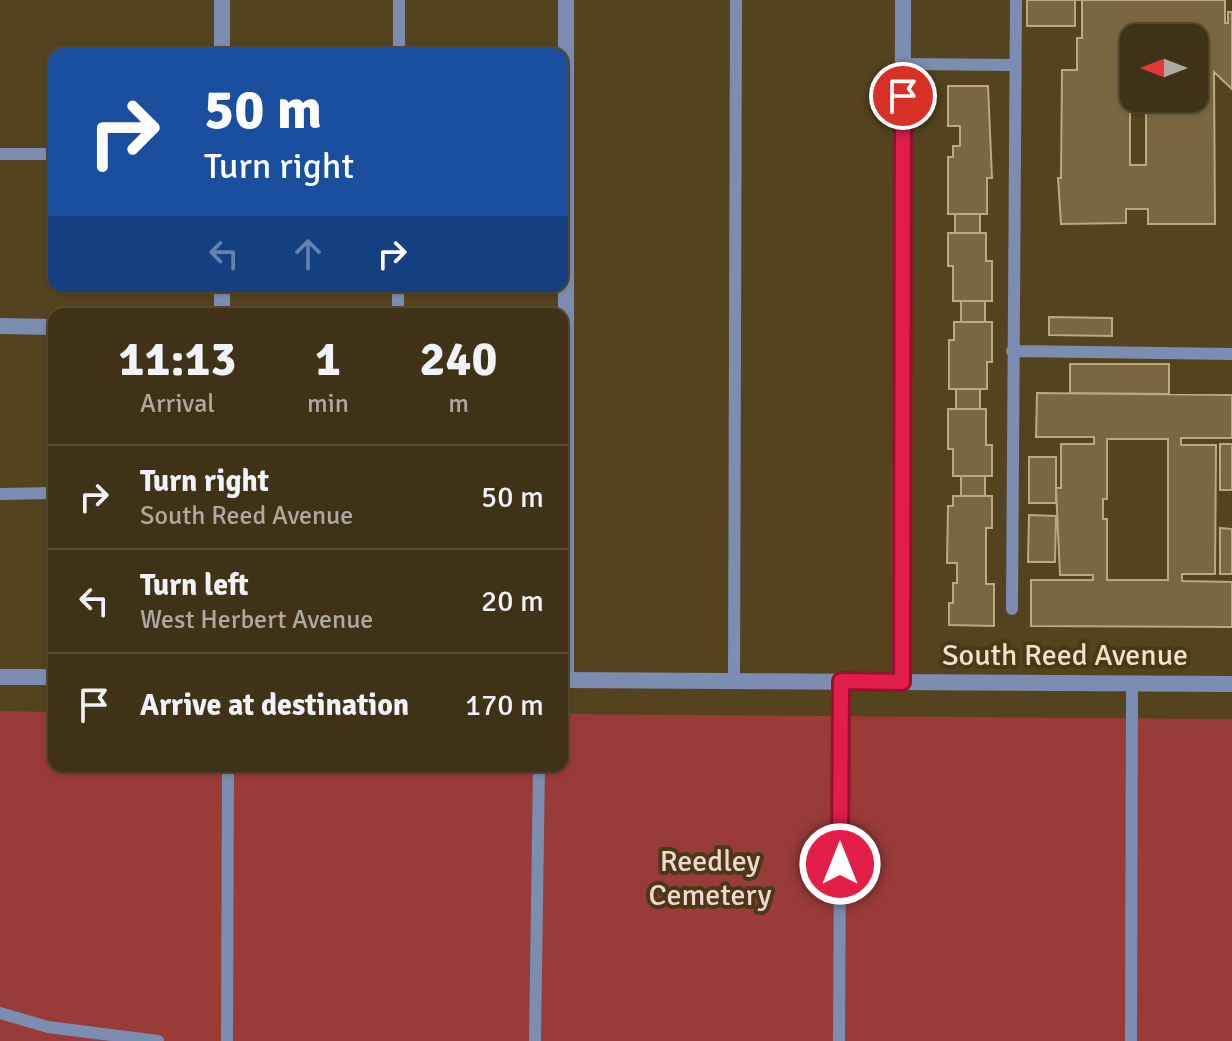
<!DOCTYPE html>
<html lang="en">
<head>
<meta charset="utf-8">
<style>
	:root { --surface:#403217; --page:#4b3e24; --text:#f1f3f6; --muted:#aeaaa1; --line:#594d36 }
	body { margin:0; font-family:Signika,sans-serif; background:var(--page); color:var(--text); height:100vh; display:flex; flex-direction:column; font-size:30px; white-space:nowrap }
	* { box-sizing:border-box; margin:0 }
	p { font-size:26px; color:var(--muted) }
	.icon { flex:none; width:44px; height:44px; fill:none; stroke:currentColor; stroke-width:2; stroke-linecap:round; stroke-linejoin:round }
	.map { position:relative; flex:1; overflow:hidden }
	.panel { position:absolute; left:48px; top:308px; width:520px; height:464px; display:flex; flex-direction:column; background:var(--surface); border-radius:16px; box-shadow:0 2px 6px #0004,0 0 0 2px var(--line) }
	.panel>* { flex:none }
	.top-card { position:absolute; left:48px; top:48px; width:520px; height:244px; border-radius:16px; box-shadow:0 2px 6px #0004,0 0 0 2px var(--line); background:#1a4fa0; color:#fff; overflow:hidden }
	.needle { width:52px; rotate:270deg }
	.buttons { position:absolute; left:1120px; top:24px; display:grid; gap:16px }
	.buttons a { display:grid; place-items:center; width:88px; height:88px; border-radius:16px; background:var(--surface); box-shadow:0 2px 6px #0004,0 0 0 2px var(--line); font-size:40px }
	.pin { position:absolute; display:grid; place-items:center; width:68px; height:68px; color:#fff; margin:-34px; border:4px solid #fff; border-radius:50%; box-shadow:0 2px 8px #0007 }
	.me { position:absolute; width:88px; margin:-44px; rotate:0deg; stroke-linejoin:round; filter:drop-shadow(0 0 6px #0008) }
	.turn { display:flex; align-items:center; gap:28px; height:168px; padding:0 24px; font-size:36px }
	.turn .icon { width:104px; height:104px; stroke-width:2.5 }
	.turn b { display:block; font-size:56px; line-height:68px }
	.lanes { display:flex; align-items:center; height:76px; padding:0 24px; background:#0003; justify-content:center; gap:40px; direction:ltr }
	.lanes .off { opacity:.35 }
	.eta { display:flex; justify-content:space-evenly; align-items:center; height:136px; text-align:center }
	.eta b { font-size:48px; font-weight:800; line-height:56px }
	ul { padding:0; list-style:none }
	li { display:flex; align-items:center; gap:24px; height:104px; padding:0 24px; border-top:2px solid var(--line) }
	li div { flex:1 }
	li b { display:block; font-size:30px }
	li em { font-style:normal }
	.map>svg:first-child { display:block }
	.green { fill:#983b39 }
	.building { fill:#7a6742; stroke:#bba780; stroke-width:2; fill-rule:evenodd }
	.lines { fill:none; stroke-linecap:round; stroke-linejoin:round }
	.service { stroke:#7b8db0; stroke-width:12 }
	.minor { stroke:#7b8db0; stroke-width:16 }
	.tertiary { stroke:#7b8db0; stroke-width:16 }
	.route-casing { stroke:#92132f; stroke-width:20 }
	.route { stroke:#e11d48; stroke-width:14 }
	.labels { text-anchor:middle; dominant-baseline:central; stroke-width:8; stroke-linejoin:round; paint-order:stroke }
	.street-label { font-size:30px; fill:#ede3cf; stroke:#4a3914 }
	.park-label { font-size:30px; fill:#f2d6d4; stroke:#4a3914 }
</style>
</head>
<body>
<div class="map">
<svg width="1232" height="1041" viewBox="0 0 1232 1041">
	<rect width="100%" height="100%" fill="#55431f"/>
	<!-- green -->
	<path class="green" d="M0,711L54,712V766H562V714L1232,719V1041H0Z"/>
	<!-- building -->
	<path class="building" d="M1027,0H1225V23H1228V12H1232V89L1214,72L1215,224H1148V209H1126V223L1061,224L1058,178H1061L1062,70H1077V38H1082V0H1075V26H1027ZM1134,38H1194V98H1146V165H1130V76H1134Z
		M948,86H988L992,178H987V214H948V157H953V146H960V126H948Z
		M955,214H980V233H955Z
		M948,233H986V261H992V301H953V266H948Z
		M961,301H985V322H961Z
		M1049,317L1112,318V336L1049,335Z
		M954,322H992V362H987V389H949V340H954Z
		M1070,364H1169V394L1070,393Z
		M956,389H980V409H956Z
		M1037,393L1232,395V438H1181V445H1216L1215,574H1182V581L1232,582V627L1031,626V580H1093V575H1060L1056,488H1061V444H1094V437H1036ZM1107,439H1168V580H1107V519H1103V499H1107Z
		M948,409H986V445H992V476H953V449H948Z
		M1220,444H1232V490H1220Z
		M1029,457H1056V503H1029Z
		M961,476H985V496H961Z
		M953,496H992V528H986V584H994V626L949,625V603H953V583H957V563H947L948,506H953Z
		M1029,515L1056,516L1055,562H1028Z
		M1220,528L1232,529V574H1220Z"/>
	<g class="lines">
		<!-- service -->
		<path class="service" d="M399,54V0
			M903,64L1015,65
			M0,154H54
			M398,314V286
			M1012,351L1232,354
			M0,494L54,493
			M1012,609L1016,0
			M734,680L736,0
			M0,1013L48,1027L158,1041
			M227,1041L228,766
			M535,1041L539,766
			M839,1041L841,681
			M1131,1041L1132,683"/>
		<!-- minor -->
		<path class="minor" d="M222,0V54
			M222,314V286
			M0,326L54,327
			M566,680V0
			M902,682L903,0"/>
		<!-- tertiary -->
		<path class="tertiary" d="M0,677H54
			M562,680L1232,684"/>
	</g>
	<g class="lines">
		<!-- route casing -->
		<g class="route-casing">
			<path id="route" d="M840,864L841,681L902,682L903,96"/>
		</g>
		<!-- route -->
		<use href="#route" class="route"/>
	</g>
	<g class="labels">
		<!-- street labels -->
		<g class="street-label">
			<text x="1065" y="655">South Reed Avenue</text>
		</g>
		<!-- park labels -->
		<g class="park-label">
			<text x="710" y="861">Reedley<tspan x="710" dy="34">Cemetery</tspan></text>
		</g>
	</g>
</svg>
<div class="buttons">
<a><svg class="needle" viewBox="-14 -14 28 28"><path d="M0-13l5 13h-10z" fill="#e53935"/><path d="M0 13l5-13h-10z" fill="#aeaaa1"/></svg></a>
</div>
<div class="pin" style="left:903px;top:96px;background:#d93025"><svg class="icon" aria-label="arrive" viewBox="0 0 24 24"><path d="M6 21V4h12l-3 4 3 4H6"/></svg></div>
<svg class="me" style="left:840px;top:864px" viewBox="-20 -20 40 40"><circle r="17" fill="#e11d48" stroke="#fff" stroke-width="3"/><path d="M0-11L8 9 0 5-8 9z" fill="#fff"/></svg>
<div class="top-card">
<div class="turn"><svg class="icon" aria-label="right" viewBox="0 0 24 24"><path d="M7 20v-9h11M14 6l5 5-5 5"/></svg><div><b>50 m</b>Turn right</div></div>
<div class="lanes"><svg class="icon off" aria-label="left" viewBox="0 0 24 24"><path d="M17 20v-9H6M10 6l-5 5 5 5"/></svg><svg class="icon off" aria-label="ahead" viewBox="0 0 24 24"><path d="M12 20V5M6 11l6-6 6 6"/></svg><svg class="icon" aria-label="right" viewBox="0 0 24 24"><path d="M7 20v-9h11M14 6l5 5-5 5"/></svg></div>
</div>
<section class="panel">
<div class="eta">
<div><b>11:13</b><p>Arrival</p></div>
<div><b>1</b><p>min</p></div>
<div><b>240</b><p>m</p></div>
</div>
<ul>
<li><svg class="icon" aria-label="right" viewBox="0 0 24 24"><path d="M7 20v-9h11M14 6l5 5-5 5"/></svg><div><b>Turn right</b><p>South Reed Avenue</p></div><em>50 m</em></li>
<li><svg class="icon" aria-label="left" viewBox="0 0 24 24"><path d="M17 20v-9H6M10 6l-5 5 5 5"/></svg><div><b>Turn left</b><p>West Herbert Avenue</p></div><em>20 m</em></li>
<li><svg class="icon" aria-label="arrive" viewBox="0 0 24 24"><path d="M6 21V4h12l-3 4 3 4H6"/></svg><div><b>Arrive at destination</b></div><em>170 m</em></li>
</ul>
</section>
</div>
</body>
</html>
